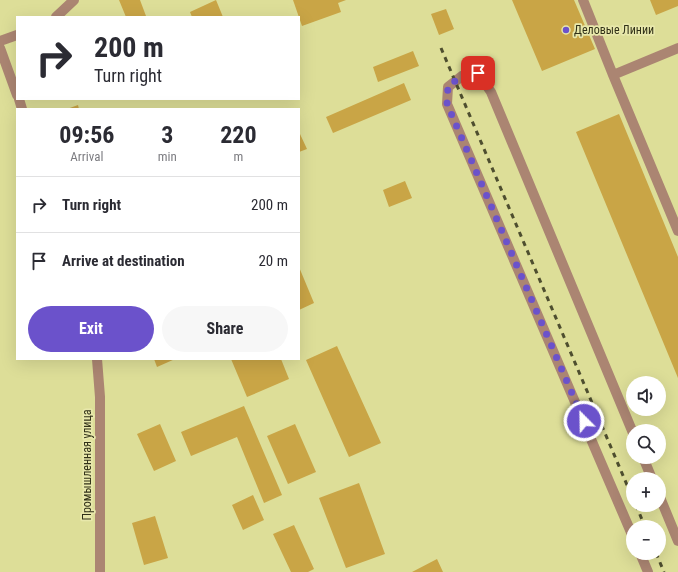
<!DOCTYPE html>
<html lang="en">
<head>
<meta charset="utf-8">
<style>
	:root { --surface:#fff; --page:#f7f7f7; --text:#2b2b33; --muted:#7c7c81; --line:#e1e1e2; --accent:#6b52cb }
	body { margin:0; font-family:"Roboto Condensed",sans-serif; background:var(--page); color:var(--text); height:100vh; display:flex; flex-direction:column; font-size:15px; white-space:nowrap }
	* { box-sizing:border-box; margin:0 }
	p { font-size:13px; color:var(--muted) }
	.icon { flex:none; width:22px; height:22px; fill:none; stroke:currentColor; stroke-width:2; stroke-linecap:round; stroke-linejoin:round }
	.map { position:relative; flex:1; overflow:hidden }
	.panel { position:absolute; left:16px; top:108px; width:284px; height:252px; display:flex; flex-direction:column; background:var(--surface); border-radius:0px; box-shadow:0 4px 16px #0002 }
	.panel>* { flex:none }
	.hud { position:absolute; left:16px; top:16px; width:284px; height:84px; border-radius:0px; box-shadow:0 4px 16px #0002; background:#fff; color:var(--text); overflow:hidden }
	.fabs { position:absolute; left:626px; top:376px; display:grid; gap:8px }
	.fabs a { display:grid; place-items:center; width:40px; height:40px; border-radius:50%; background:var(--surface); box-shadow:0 4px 16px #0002; font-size:20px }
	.pin { position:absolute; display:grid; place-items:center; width:34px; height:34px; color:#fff; margin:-17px; border-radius:8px; box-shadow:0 2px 6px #0006 }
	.me { position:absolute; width:44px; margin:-22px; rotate:337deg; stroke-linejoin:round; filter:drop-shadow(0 0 3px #0008) }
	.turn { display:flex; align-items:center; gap:14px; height:84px; padding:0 12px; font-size:18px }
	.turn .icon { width:52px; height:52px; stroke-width:2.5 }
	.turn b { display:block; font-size:28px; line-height:34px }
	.eta { display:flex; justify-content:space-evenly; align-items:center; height:68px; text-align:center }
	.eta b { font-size:24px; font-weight:700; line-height:28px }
	.button { display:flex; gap:8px; margin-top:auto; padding:8px 12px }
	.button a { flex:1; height:46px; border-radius:24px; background:var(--accent); color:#fff; font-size:16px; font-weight:700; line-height:46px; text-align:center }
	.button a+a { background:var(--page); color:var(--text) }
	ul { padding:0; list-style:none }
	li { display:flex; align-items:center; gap:12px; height:56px; padding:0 12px; border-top:1px solid var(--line) }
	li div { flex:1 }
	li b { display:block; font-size:15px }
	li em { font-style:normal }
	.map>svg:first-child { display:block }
	.built { fill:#ddde98; fill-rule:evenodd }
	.building { fill:#c9a546 }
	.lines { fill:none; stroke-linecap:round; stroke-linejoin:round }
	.minor { stroke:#ab8572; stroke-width:10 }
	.rail { stroke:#4e4e2f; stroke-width:3; stroke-dasharray:5 5; stroke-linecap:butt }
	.route { stroke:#6b52cb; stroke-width:7; stroke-dasharray:0 12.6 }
	.poi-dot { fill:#6b52cb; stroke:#e8e8ab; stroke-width:1.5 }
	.labels { text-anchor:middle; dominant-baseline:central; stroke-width:3.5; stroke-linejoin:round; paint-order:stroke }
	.poi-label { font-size:12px; fill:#313118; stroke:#e8e8ab; text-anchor:start }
	.street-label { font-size:12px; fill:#313118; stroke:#e8e8ab }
</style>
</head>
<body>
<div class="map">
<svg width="678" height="572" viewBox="0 0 678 572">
	<rect width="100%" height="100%" fill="#e8e8ab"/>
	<!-- built -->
	<path class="built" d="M0,0H678V572H0ZM17,17H299V99H17ZM17,109H299V359H17ZM633,383H659V409H633ZM633,431H659V457H633ZM633,479H659V505H633ZM633,527H659V553H633Z"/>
	<!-- building -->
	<path class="building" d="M119,0H140L146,16L126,17Z
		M216,0L223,17H192L190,12Z
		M293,0H346L338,3L341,12L302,26Z
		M512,0H574L595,49L542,71Z
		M650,0H678V6L656,15Z
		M446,9L454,29L439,35L431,14Z
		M413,51L419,66L378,82L373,67Z
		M404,83L411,100L333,133L326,117Z
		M78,105L79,109H67Z
		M619,114L678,257V378L576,132Z
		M299,134H300L307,149L299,152Z
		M405,181L412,198L389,207L383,190Z
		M299,267L314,303L299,310Z
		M337,346L381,443L349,457L306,360Z
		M154,359H175L157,367Z
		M231,359H281L289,379L247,397Z
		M244,406L282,495L264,503L237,437L191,456L181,432Z
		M160,424L176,461L154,471L137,434Z
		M295,424L316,472L288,484L267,436Z
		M359,483L385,554L346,568L319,498Z
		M253,495L264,520L243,530L232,505Z
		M155,516L168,558L144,565L132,523Z
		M294,525L314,569L308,572H291L273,534Z
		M437,559L443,572H412Z"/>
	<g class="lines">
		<!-- minor -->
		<path class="minor" d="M583,0L613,75L678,231
			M56,17L74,0
			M0,41L17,35
			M0,48L17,95
			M613,75L678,48
			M19,99L22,109
			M97,359L100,397V572
			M633,433L491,92L478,73L462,76L448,87L447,104L633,537
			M643,457L652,479
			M659,495L678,541
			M640,553L648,572"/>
		<!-- rail -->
		<path class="rail" d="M441,48L633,499
			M636,505L645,527
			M656,553L664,572"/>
	</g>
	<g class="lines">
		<!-- route -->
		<path class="route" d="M478,73L462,76L448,86L447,104L584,421"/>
	</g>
	<!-- markers -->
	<circle class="poi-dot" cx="566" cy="30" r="4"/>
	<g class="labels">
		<!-- poi labels -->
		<g class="poi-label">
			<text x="574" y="30">Деловые Линии</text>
		</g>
		<!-- street labels -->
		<g class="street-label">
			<text transform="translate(87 465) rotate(-90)">Промышленная улица</text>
		</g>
	</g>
</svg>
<div class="fabs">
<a><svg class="icon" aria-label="sound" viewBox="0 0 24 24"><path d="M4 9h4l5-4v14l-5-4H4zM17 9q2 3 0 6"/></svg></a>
<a><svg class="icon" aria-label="search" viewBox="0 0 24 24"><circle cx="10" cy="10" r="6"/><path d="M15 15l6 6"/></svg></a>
<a>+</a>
<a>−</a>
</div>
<div class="pin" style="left:478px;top:73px;background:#d93025"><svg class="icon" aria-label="arrive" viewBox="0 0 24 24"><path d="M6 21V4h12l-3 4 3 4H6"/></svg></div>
<svg class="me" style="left:584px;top:421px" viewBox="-20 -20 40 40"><circle r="17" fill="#6b52cb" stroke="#fff" stroke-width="3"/><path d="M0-11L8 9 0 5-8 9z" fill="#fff"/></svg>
<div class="hud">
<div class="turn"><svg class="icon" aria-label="right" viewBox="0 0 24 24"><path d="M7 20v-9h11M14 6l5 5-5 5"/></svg><div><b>200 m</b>Turn right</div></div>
</div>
<section class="panel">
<div class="eta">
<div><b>09:56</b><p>Arrival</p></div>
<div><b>3</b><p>min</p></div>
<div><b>220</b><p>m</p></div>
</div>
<ul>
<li><svg class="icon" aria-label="right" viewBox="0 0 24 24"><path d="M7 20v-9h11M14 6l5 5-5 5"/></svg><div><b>Turn right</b></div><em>200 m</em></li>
<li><svg class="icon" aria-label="arrive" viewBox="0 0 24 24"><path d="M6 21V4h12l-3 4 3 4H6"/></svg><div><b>Arrive at destination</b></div><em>20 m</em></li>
</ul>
<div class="button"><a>Exit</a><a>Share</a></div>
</section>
</div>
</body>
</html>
